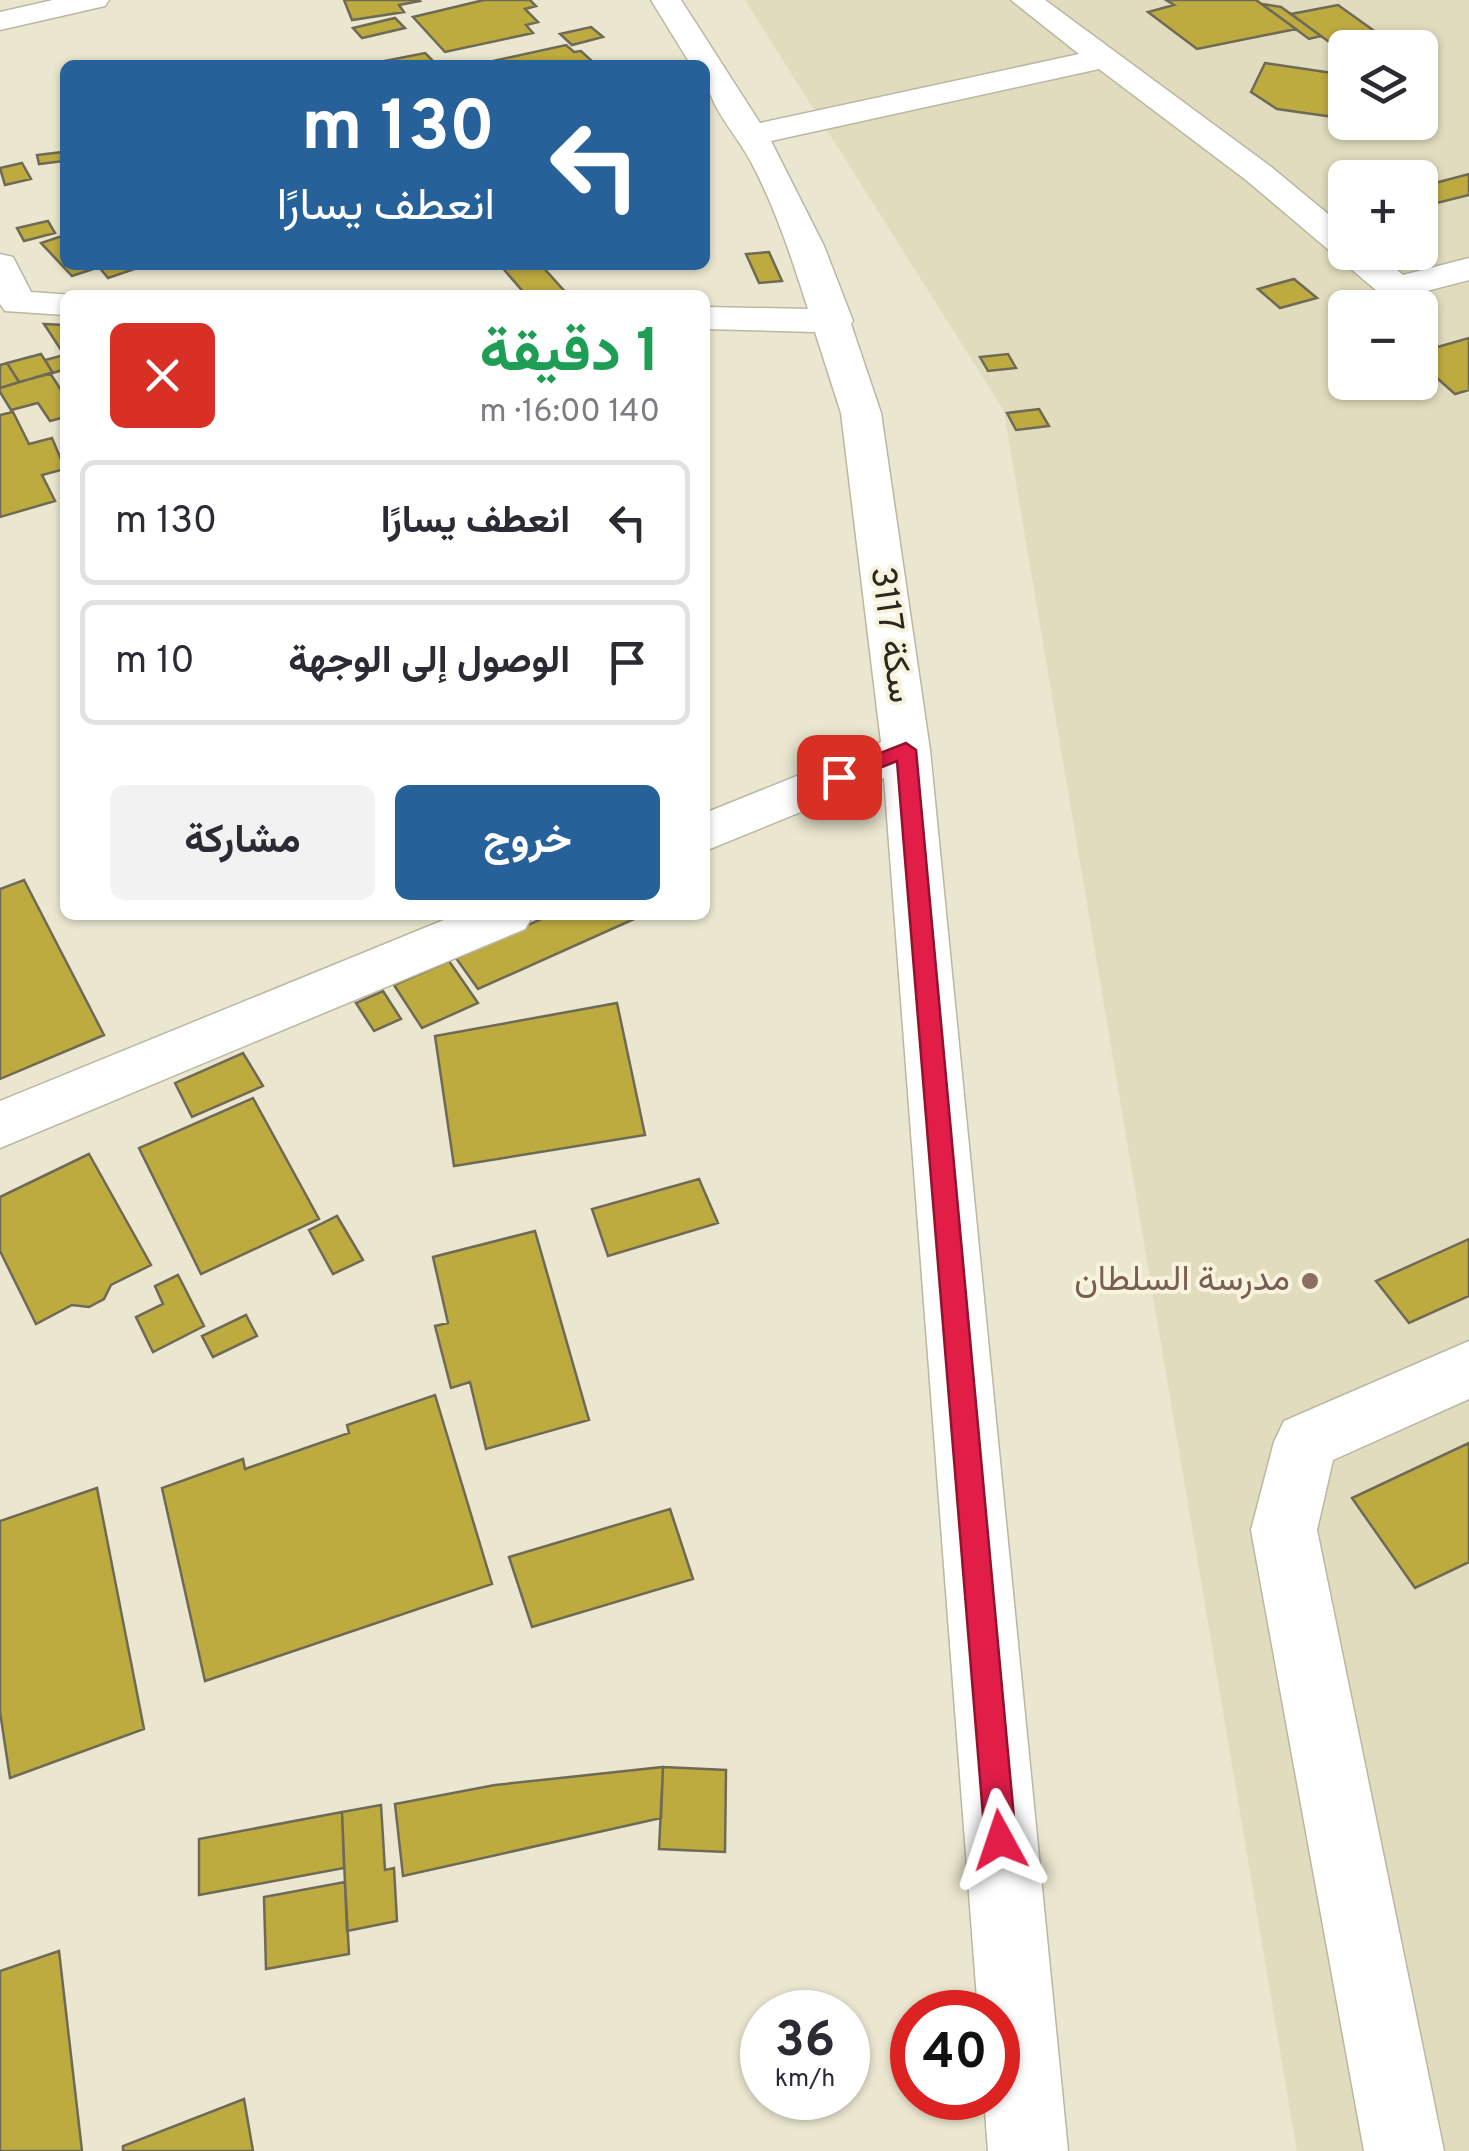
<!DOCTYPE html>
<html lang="ar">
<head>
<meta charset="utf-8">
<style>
	:root { --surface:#fff; --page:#f2f2f3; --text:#2b2b33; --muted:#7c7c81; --line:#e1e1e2; --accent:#266199 }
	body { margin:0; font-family:Overpass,Vazirmatn,sans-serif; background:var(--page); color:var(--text); direction:rtl; height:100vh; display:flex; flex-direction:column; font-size:38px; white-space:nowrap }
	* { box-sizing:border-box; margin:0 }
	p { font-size:32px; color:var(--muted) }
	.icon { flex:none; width:55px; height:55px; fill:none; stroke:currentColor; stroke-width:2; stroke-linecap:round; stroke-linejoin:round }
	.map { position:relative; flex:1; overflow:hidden; direction:ltr }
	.details { position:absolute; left:60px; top:290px; width:650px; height:630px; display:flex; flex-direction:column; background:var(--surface); border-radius:15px; box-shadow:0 2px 8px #0004; direction:rtl }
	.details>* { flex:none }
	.guide { position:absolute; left:60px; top:60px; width:650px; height:210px; border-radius:15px; box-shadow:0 2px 8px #0004; direction:rtl; background:#266199; color:#fff; overflow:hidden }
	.buttons { position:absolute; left:1328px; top:30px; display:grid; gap:20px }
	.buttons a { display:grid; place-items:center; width:110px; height:110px; border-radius:15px; background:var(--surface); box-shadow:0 2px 8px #0004; font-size:50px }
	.speed { position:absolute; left:740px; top:1990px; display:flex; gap:20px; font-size:50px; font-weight:700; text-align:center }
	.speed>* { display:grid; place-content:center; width:130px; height:130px; border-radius:50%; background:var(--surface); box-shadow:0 2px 8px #0004; line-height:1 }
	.speed small { font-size:25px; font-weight:400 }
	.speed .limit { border:15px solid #d22; background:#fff; color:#111 }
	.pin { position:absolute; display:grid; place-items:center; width:85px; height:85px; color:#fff; margin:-42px; border-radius:20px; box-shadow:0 5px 15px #0006 }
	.me { position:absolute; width:110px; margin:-55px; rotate:355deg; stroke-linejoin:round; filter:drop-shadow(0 0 8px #0008) }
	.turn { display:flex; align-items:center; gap:35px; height:210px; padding:0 50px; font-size:45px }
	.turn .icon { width:130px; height:130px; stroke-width:2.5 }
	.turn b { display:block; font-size:70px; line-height:85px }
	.round { display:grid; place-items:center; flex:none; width:105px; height:105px; border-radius:15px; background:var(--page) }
	.overview { display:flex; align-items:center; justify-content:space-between; height:170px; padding:0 50px }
	h1 { font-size:60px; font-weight:700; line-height:75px; color:#1e9e55 }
	.cta { display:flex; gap:20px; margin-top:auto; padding:20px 50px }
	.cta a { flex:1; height:115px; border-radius:15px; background:var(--accent); color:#fff; font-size:40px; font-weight:700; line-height:115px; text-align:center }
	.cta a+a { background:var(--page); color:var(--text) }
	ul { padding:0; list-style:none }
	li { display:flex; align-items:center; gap:30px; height:125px; margin:0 20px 15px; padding:0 30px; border:5px solid var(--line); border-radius:15px }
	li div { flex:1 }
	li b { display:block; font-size:38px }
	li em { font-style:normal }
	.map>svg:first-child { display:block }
	.built { fill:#e1dcbe; fill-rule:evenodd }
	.building { fill:#beab40; stroke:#6e6a56; stroke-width:2.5 }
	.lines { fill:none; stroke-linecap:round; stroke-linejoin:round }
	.minor-casing { stroke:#bbb7a1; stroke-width:3 }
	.minor { fill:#fff; fill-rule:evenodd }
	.route { fill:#e11d48; stroke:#92132f; stroke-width:2.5 }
	.education-dot { fill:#8d6e63; stroke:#f7f3dc; stroke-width:4 }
	.labels { text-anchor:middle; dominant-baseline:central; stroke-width:8; stroke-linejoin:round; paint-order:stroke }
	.street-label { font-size:35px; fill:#2a2820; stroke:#f7f3dc }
	.education-label { font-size:35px; fill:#785e54; stroke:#f7f3dc; text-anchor:end }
</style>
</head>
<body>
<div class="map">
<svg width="1469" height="2151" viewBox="0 0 1469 2151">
	<rect width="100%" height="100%" fill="#eae6cf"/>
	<!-- built -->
	<path class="built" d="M745,0H1469V2151H1297L1004,411ZM1345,48H1420V122H1345ZM1345,178H1420V252H1345ZM1345,308H1420V382H1345Z"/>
	<!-- building -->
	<path class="building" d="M344,0H419L420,1L399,5L404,12L352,20Z
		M484,0H530L536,6L525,9L538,22L526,25L533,33L445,52L413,17Z
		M1166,0H1256L1296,29L1197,49L1148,12L1174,5Z
		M1262,4L1281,7L1321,36L1309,39Z
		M1338,5L1387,40L1340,50L1291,14Z
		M395,18L405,28L362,38L353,28Z
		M591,27L603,37L572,45L560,34Z
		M566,45L574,52L581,51L593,62L475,65Z
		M425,53L436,64L387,65L384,61Z
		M1265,63L1332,73L1345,82L1341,118L1277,109L1251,92Z
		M63,152L64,161L39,164L37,155Z
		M22,163L31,179L5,185L0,168Z
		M1469,174V195L1433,204L1420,195V187Z
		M48,221L55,233L24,241L17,228Z
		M65,235V265H146L108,278L99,267L72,276L41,243Z
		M769,252L782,281L759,283L746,254Z
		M500,265H541L568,295H526Z
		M1294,279L1317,298L1280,308L1258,289Z
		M44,324L65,325V356L48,330Z
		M1469,338V390L1455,394L1420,363V352Z
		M41,354L53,373L19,382L7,363Z
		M1008,354L1016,368L988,371L980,357Z
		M64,355L65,369L53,373L45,360Z
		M7,363L19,382L0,388V365Z
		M50,373L65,396V417L50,421L38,403L11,410L0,392V388Z
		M1039,409L1049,426L1016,430L1007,413Z
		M13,412L29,444L52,438L65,469L42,475L55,501L0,517V415Z
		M24,880L104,1035L0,1079V889Z
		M550,915H643L478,989L456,958Z
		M449,961L478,1003L422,1028L394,985Z
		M383,991L401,1019L374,1031L356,1003Z
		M617,1003L645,1135L454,1166L435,1036Z
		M243,1053L263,1086L192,1117L175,1083Z
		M253,1098L319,1219L201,1274L139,1148Z
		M89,1154L151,1265L111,1285L104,1299L89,1307L72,1305L36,1324L0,1251V1197Z
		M699,1179L718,1223L608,1256L592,1209Z
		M337,1216L363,1260L333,1274L309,1230Z
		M535,1231L589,1420L486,1449L470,1382L451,1388L435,1326L448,1323L433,1257Z
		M1469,1239V1296L1409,1323L1376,1281Z
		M178,1275L204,1326L153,1352L136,1317L163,1304L155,1286Z
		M246,1315L257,1336L213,1357L202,1336Z
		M435,1395L492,1584L205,1681L162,1488L243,1459L245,1469L349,1433L347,1425Z
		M1469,1443V1562L1415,1588L1352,1498Z
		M97,1488L144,1729L10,1778L0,1712V1521Z
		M670,1509L693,1579L532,1627L509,1557Z
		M663,1767L661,1818L403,1876L395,1804L495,1785Z
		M663,1767L726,1770L725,1852L659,1849Z
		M381,1805L385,1870L394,1868L397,1921L347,1931L342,1812Z
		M342,1812L344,1868L199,1895V1839Z
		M345,1882L349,1954L266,1969L264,1897Z
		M59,1951L82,2151H0V1971Z
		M244,2099L253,2151H123V2146Z"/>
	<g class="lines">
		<!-- minor casing -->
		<g class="minor-casing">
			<path id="minor" d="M53,0H109L105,6L0,30V12Z
				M651,0H681L760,123L1079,54L1011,0H1045L1270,166L1345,228V252H1376L1403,275L1469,258V280L1396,299L1383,296L1246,180L1099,69L771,141L824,246L853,321L851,324L881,413L930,750L1068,2151H988L984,2098H998V2012H978L884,778L705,851V813L881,742L841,413L815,332L705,329V307L808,309C792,259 776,209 751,162C733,128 705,105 705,65H691Z
				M0,254L13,257L31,292L74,295H65V315L5,311L0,304Z
				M456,915H533L525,929L0,1148V1101Z
				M1469,1341V1399L1333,1460L1317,1530L1444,2151H1364L1251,1530L1274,1442L1284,1421Z"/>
		</g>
		<!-- minor -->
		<use href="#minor" class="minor"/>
	</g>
	<!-- route -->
	<path class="route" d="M906,743L916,750L1016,1840L1011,1850L1000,1855L990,1850L985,1840L897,761L839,784L829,777L832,772Z"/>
	<!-- markers -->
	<circle class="education-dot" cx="1310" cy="1281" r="10"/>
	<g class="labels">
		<!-- street labels -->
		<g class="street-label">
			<text transform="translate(890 635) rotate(82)">سكة 3117</text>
		</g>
		<!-- education labels -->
		<g class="education-label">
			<text x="1290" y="1281">مدرسة السلطان</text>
		</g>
	</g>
</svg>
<div class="buttons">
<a><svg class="icon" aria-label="layers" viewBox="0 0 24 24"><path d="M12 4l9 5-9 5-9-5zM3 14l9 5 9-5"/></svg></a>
<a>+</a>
<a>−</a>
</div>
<div class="speed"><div>36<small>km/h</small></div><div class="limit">40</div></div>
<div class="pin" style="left:839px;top:777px;background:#d93025"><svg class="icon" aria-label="arrive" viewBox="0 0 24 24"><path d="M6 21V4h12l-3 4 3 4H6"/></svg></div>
<svg class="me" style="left:1000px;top:1840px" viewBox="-20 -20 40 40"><path d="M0-17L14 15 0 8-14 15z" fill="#e11d48" stroke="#fff" stroke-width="4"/></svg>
<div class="guide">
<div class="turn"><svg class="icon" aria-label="left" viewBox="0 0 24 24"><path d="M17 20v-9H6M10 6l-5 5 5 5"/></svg><div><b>130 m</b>انعطف يسارًا</div></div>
</div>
<section class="details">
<div class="overview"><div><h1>1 دقيقة</h1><p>140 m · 16:00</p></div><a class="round" style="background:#d93025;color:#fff"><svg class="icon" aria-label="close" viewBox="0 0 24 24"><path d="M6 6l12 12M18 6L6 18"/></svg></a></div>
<ul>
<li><svg class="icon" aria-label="left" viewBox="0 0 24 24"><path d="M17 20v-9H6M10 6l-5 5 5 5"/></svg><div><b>انعطف يسارًا</b></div><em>130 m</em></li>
<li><svg class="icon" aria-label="arrive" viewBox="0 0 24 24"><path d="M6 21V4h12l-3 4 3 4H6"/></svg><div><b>الوصول إلى الوجهة</b></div><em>10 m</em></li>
</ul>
<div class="cta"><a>خروج</a><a>مشاركة</a></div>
</section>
</div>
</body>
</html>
